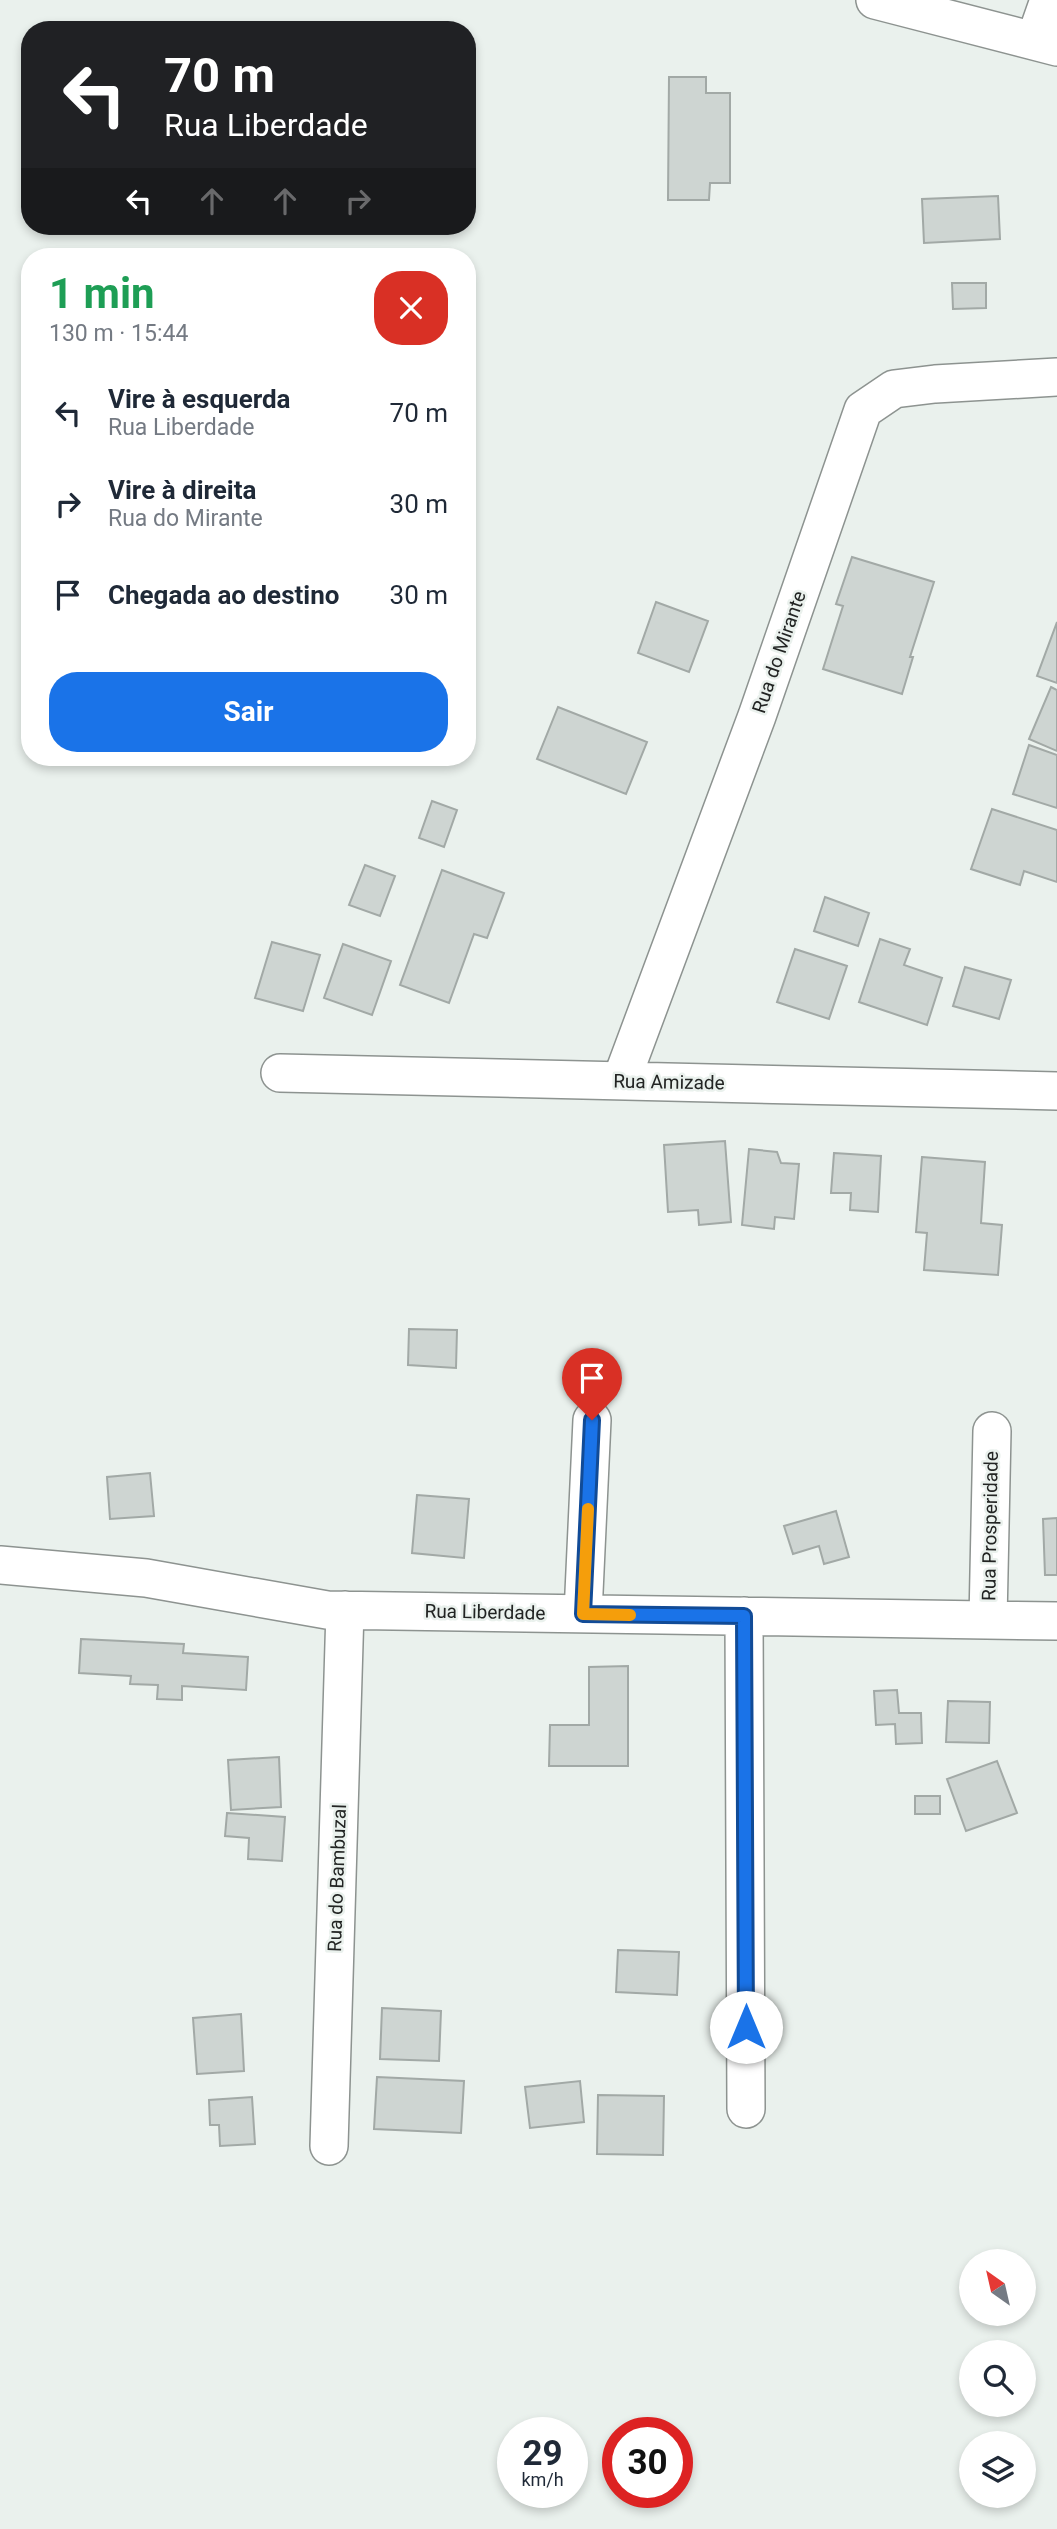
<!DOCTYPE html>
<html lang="pt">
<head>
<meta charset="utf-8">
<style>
	:root { --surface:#fff; --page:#f2f2f3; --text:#1f2937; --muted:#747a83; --accent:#1a73e8 }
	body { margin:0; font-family:Roboto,sans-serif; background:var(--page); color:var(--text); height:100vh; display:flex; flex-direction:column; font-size:26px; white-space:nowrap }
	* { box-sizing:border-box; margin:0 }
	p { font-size:23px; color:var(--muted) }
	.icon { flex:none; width:38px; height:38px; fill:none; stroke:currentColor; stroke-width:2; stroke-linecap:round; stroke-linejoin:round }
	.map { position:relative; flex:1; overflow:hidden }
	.sheet { position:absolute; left:21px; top:248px; width:455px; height:518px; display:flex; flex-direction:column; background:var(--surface); border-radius:28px; box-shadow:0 4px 10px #0003 }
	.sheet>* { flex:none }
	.top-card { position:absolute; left:21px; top:21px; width:455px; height:214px; border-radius:28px; box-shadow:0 4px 10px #0003; background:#202124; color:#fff; overflow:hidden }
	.needle { width:46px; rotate:326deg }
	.tools { position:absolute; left:959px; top:2249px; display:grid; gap:14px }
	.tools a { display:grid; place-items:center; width:77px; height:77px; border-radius:50%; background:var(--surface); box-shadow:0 4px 10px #0003; font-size:35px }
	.speed { position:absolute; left:497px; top:2417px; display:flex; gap:14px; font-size:35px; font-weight:700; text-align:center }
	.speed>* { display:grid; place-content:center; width:91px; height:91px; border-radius:50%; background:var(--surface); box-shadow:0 4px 10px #0003; line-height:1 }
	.speed small { font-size:18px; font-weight:400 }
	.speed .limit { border:10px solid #d22; background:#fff; color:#111 }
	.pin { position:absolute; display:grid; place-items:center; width:60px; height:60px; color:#fff; margin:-72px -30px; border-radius:50% 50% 50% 0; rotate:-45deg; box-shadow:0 0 7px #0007 }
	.pin .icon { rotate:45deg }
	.me { position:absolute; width:77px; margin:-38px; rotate:0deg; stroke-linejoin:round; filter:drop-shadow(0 0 5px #0008) }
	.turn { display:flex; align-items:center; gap:24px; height:147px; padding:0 28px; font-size:32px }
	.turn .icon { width:91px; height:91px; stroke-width:2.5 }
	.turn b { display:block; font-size:49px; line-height:60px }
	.lanes { display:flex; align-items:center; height:66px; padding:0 28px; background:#0003; justify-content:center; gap:35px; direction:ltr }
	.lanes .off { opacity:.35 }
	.round { display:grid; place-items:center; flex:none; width:74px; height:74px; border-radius:28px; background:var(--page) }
	.overview { display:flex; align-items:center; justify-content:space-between; height:119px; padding:0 28px }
	h1 { font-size:42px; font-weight:700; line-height:52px; color:#1e9e55 }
	.action { display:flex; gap:14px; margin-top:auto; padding:14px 28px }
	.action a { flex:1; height:80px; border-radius:28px; background:var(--accent); color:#fff; font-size:28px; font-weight:700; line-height:80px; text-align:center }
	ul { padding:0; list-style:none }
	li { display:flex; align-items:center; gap:21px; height:91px; padding:0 28px }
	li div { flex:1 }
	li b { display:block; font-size:26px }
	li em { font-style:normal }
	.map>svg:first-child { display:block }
	.building { fill:#ced5d2; stroke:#a2a9a6; stroke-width:2 }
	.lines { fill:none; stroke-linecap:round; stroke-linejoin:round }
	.minor-casing { stroke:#8d9390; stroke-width:40 }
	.minor { stroke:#fff; stroke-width:37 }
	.route-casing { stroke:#114b97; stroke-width:18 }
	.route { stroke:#1a73e8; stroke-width:12 }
	.slow { stroke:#f59e0b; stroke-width:12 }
	.labels { text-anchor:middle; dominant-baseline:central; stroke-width:5; stroke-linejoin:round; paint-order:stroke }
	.street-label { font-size:19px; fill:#222423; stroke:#eaf1ed }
</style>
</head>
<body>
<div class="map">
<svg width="1057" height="2529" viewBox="0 0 1057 2529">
	<rect width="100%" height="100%" fill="#eaf1ed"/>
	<!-- building -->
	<path class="building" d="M669,77H706V93H730V183H710L709,200H668Z
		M998,196L1000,239L924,243L922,199Z
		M952,283H986V308L953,309Z
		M852,557L934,582L910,657H913L902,694L823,669L843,606L836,604Z
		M656,602L708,621L689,672L638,653Z
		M1057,622V683L1037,676Z
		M1051,687L1057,690V751L1029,739Z
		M558,707L647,742L626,794L537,759Z
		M1029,745L1057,755V808L1013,794Z
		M432,801L457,810L444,847L419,838Z
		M992,809L1057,830V882L1024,871L1020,885L971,869Z
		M365,865L395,876L380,916L349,905Z
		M442,870L504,893L487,938L474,934L449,1003L400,985Z
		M825,897L869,913L858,946L814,931Z
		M880,939L910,949L904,965L942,978L927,1025L859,1002Z
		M272,942L320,955L303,1011L255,998Z
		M343,944L391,961L372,1015L324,998Z
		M795,949L847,966L829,1019L777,1002Z
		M965,967L1011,980L999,1019L953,1006Z
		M725,1141L731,1222L699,1225L698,1210L668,1212L664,1145Z
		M749,1149L777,1152L781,1163L799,1164L794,1219L775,1217L774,1229L742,1225Z
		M834,1153L881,1156L878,1212L850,1210L851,1193H831Z
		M922,1157L985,1162L981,1223L1002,1225L998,1275L924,1270L927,1233L916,1232Z
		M409,1329L457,1330L456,1368L408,1365Z
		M150,1473L154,1516L110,1519L107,1477Z
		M417,1495L469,1499L464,1558L412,1553Z
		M836,1511L849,1557L824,1564L819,1546L793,1554L784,1526Z
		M1057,1518V1575H1045L1043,1519Z
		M81,1639L184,1644L183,1653L248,1657L246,1690L182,1686V1700L157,1699L158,1685L130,1684L131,1676L79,1673Z
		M628,1666V1766H549L550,1725H589V1667Z
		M897,1690L899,1713H921L922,1743L896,1744L895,1724L876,1725L874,1691Z
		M948,1701L990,1702L989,1743L946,1742Z
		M279,1757L281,1807L231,1810L228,1760Z
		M997,1761L1017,1813L966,1831L947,1779Z
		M915,1796H940V1814H915Z
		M227,1813L285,1817L282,1861L248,1859L249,1838L225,1836Z
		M618,1950L679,1952L677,1995L616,1992Z
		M382,2008L441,2011L439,2061L380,2059Z
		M241,2014L244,2071L197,2074L193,2018Z
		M377,2077L464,2081L461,2133L374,2129Z
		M580,2081L584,2122L530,2128L525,2087Z
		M598,2095L664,2096L663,2155L597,2154Z
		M252,2097L255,2144L220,2146L219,2125H210L209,2100Z"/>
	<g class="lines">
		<!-- minor casing -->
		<g class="minor-casing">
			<path id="minor" d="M875,0L1057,47
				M1035,40L1049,0
				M280,1073L1057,1091
				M621,1081L757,716L863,410L894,389L935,384L1057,377
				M0,1565L146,1578L327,1610L1057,1621
				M583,1614L592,1420
				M744,1616L746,2109
				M988,1620L992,1431
				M329,2146L345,1610"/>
		</g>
		<!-- minor -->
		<use href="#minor" class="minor"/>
	</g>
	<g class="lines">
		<!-- route casing -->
		<g class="route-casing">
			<path id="route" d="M592,1420L583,1614L744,1616L746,2027"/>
		</g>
		<!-- route -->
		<use href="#route" class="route"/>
		<!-- slow -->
		<path class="slow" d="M588,1509L583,1614L630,1615"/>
	</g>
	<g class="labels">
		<!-- street labels -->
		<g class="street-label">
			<text transform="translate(779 652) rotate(-71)">Rua do Mirante</text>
			<text transform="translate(669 1082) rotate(1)">Rua Amizade</text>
			<text transform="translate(990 1526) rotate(-89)">Rua Prosperidade</text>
			<text transform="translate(485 1612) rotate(1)">Rua Liberdade</text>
			<text transform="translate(337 1878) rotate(-88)">Rua do Bambuzal</text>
		</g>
	</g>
</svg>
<div class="tools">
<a><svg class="needle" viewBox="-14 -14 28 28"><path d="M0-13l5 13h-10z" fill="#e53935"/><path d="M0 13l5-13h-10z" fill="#747a83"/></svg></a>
<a><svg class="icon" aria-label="search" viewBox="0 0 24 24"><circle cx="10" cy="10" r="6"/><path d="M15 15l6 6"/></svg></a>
<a><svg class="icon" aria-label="layers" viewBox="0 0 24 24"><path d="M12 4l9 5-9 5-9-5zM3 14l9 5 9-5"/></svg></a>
</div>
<div class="speed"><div>29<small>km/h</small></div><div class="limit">30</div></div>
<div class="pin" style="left:592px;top:1420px;background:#d93025"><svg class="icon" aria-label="arrive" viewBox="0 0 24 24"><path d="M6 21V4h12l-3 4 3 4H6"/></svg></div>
<svg class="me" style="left:746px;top:2027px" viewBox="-20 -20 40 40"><circle r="19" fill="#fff"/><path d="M0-13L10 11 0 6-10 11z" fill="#1a73e8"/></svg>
<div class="top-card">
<div class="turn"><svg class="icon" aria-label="left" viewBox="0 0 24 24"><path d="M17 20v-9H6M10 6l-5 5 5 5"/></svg><div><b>70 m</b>Rua Liberdade</div></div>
<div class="lanes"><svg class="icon" aria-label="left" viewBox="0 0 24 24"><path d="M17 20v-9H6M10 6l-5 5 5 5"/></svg><svg class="icon off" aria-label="ahead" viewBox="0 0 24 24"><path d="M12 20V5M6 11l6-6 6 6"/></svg><svg class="icon off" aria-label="ahead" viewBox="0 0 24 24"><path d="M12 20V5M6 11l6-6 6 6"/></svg><svg class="icon off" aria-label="right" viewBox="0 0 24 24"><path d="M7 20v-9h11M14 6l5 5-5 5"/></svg></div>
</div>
<section class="sheet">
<div class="overview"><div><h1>1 min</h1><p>130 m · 15:44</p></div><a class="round" style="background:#d93025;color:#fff"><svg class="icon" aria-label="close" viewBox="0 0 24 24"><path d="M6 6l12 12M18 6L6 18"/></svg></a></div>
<ul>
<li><svg class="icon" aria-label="left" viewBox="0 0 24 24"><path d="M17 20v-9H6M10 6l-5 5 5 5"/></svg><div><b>Vire à esquerda</b><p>Rua Liberdade</p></div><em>70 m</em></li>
<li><svg class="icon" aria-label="right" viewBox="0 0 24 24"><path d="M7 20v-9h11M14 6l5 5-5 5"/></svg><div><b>Vire à direita</b><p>Rua do Mirante</p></div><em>30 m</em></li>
<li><svg class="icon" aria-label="arrive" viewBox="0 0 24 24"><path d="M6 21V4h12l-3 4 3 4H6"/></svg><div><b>Chegada ao destino</b></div><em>30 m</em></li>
</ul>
<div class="action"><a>Sair</a></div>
</section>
</div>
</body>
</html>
